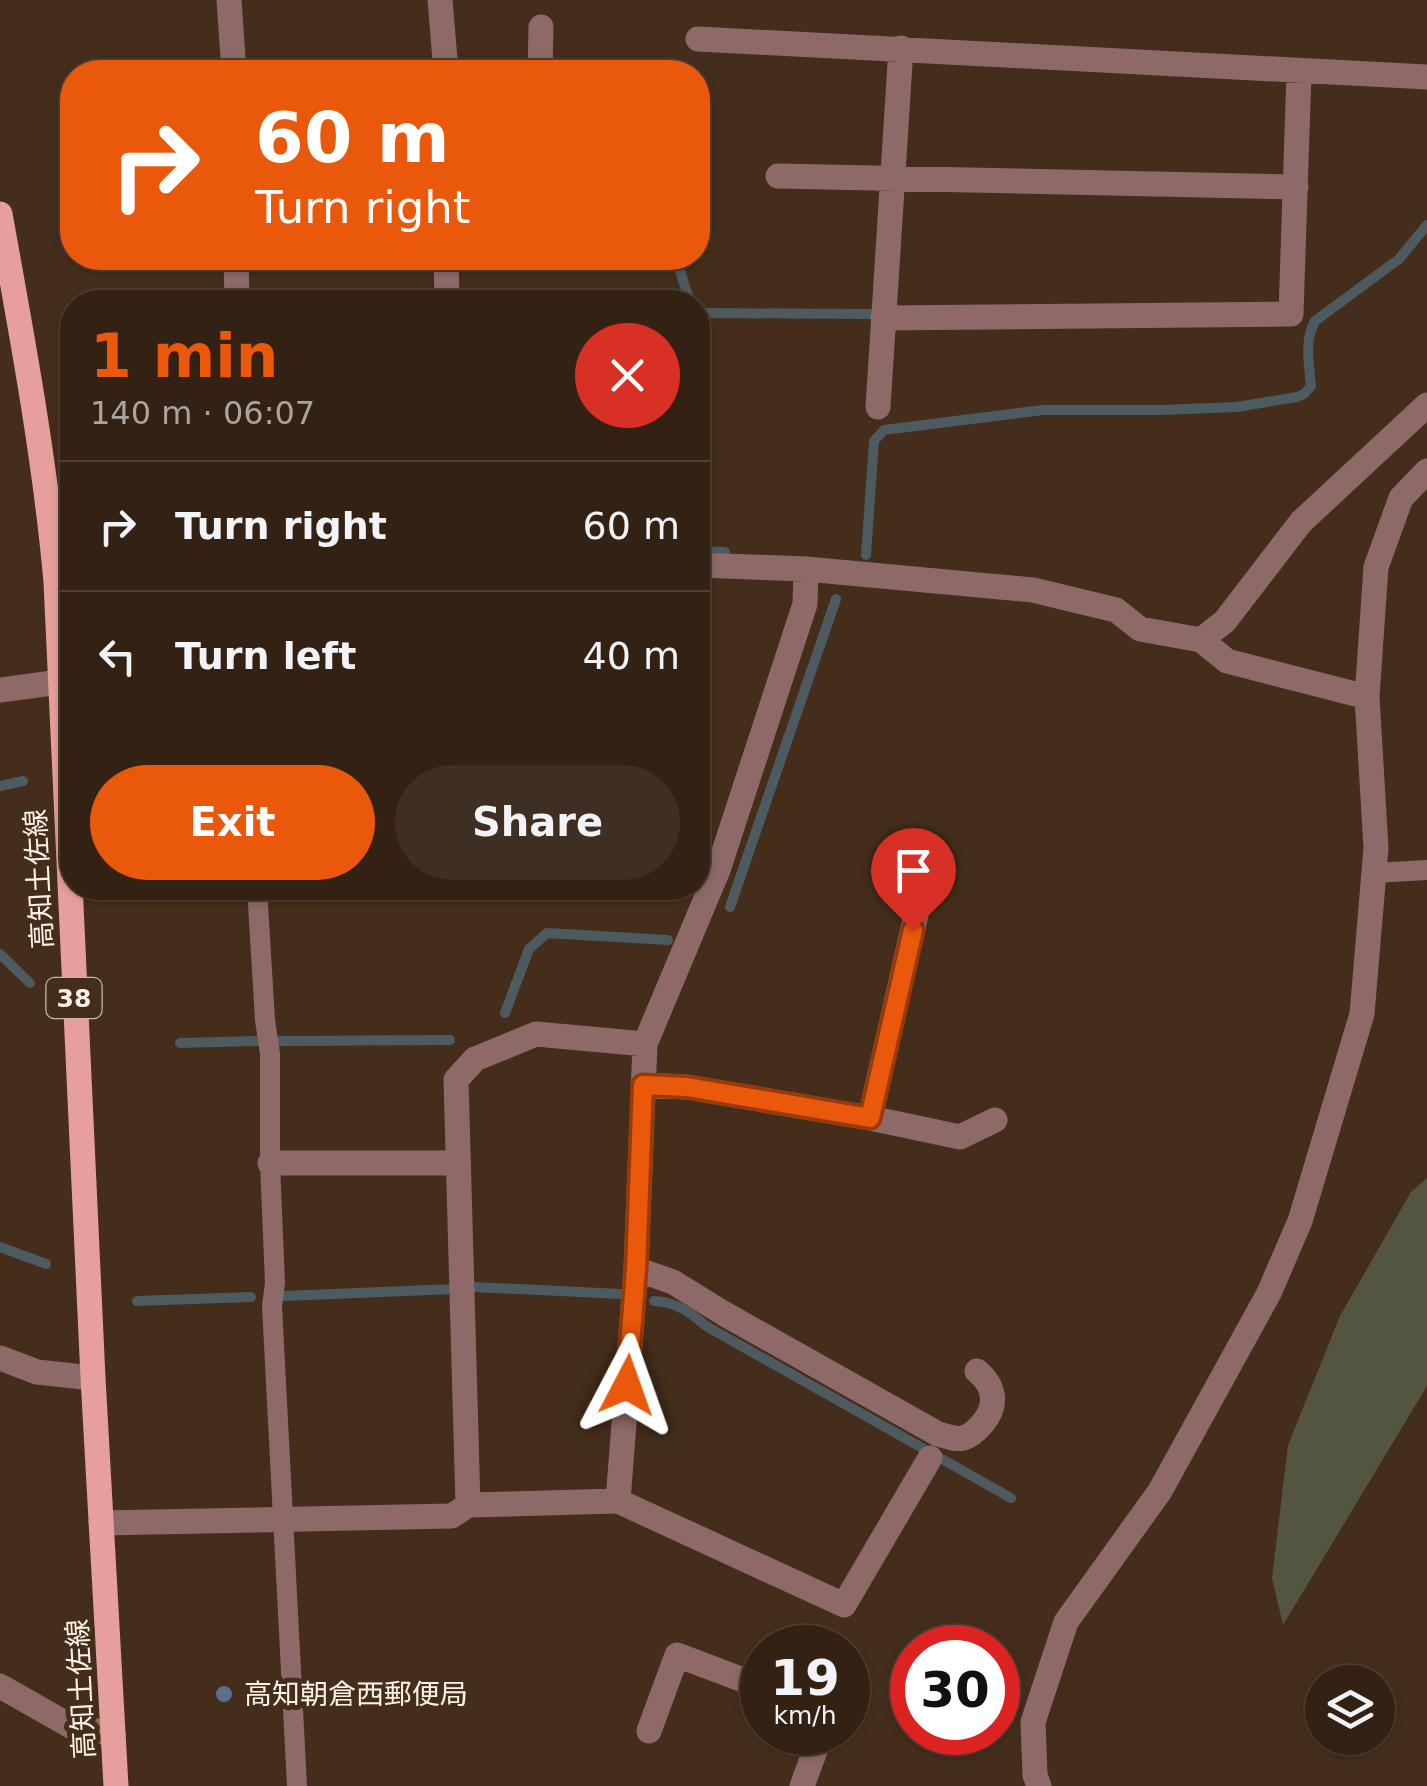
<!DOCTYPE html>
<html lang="en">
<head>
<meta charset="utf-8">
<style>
	:root { --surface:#332214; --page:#3e2f22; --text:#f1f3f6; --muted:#a9a4a0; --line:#4e3f34; --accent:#ea580c }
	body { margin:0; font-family:"DejaVu Sans","Noto Sans JP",sans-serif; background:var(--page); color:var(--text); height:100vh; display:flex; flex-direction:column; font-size:38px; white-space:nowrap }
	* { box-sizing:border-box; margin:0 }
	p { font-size:32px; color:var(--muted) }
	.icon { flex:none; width:55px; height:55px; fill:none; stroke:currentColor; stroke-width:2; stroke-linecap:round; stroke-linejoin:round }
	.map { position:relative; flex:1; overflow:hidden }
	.details { position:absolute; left:60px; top:290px; width:650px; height:610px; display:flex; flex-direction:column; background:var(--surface); border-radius:40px; box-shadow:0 2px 8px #0004,0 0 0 2px var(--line) }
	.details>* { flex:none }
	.top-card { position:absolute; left:60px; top:60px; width:650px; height:210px; border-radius:40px; box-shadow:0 2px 8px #0004,0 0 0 2px var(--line); background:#ea580c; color:#fff; overflow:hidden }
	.buttons { position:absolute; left:1305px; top:1665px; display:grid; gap:20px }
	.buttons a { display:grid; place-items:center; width:90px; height:90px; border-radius:50%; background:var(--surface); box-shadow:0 2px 8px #0004,0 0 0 2px var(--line); font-size:50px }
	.speed { position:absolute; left:740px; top:1625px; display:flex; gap:20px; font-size:50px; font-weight:700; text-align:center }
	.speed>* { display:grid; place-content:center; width:130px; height:130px; border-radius:50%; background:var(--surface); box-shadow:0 2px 8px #0004,0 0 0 2px var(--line); line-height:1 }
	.speed small { font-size:25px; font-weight:400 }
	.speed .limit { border:15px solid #d22; background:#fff; color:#111 }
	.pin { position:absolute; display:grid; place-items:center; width:85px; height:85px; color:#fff; margin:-102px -42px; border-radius:50% 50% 50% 0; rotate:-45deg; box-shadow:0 0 10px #0007 }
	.pin .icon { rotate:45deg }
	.me { position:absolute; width:110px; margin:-55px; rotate:4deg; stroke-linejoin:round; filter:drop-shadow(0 0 8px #0008) }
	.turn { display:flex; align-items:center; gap:35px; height:210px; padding:0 30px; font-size:45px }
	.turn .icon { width:130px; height:130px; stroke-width:2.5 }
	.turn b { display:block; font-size:70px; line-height:85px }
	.round { display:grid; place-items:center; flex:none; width:105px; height:105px; border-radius:52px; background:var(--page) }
	.overview { display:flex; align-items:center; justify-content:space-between; height:170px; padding:0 30px }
	h1 { font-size:60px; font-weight:700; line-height:75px; color:var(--accent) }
	.primary-button { display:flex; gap:20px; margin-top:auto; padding:20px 30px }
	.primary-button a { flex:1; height:115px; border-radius:60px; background:var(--accent); color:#fff; font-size:40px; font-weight:700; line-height:115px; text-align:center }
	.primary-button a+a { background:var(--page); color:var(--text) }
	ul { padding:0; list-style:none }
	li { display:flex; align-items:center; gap:30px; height:130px; padding:0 30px; border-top:2px solid var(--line) }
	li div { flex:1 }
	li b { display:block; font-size:38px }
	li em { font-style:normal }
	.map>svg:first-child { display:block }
	.green { fill:#545540 }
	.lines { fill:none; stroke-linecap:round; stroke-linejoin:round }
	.stream { stroke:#4d5a60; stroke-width:10 }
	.lane { stroke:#8d6a67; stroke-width:20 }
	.street { stroke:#8d6a67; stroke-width:25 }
	.primary { stroke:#e69f9a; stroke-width:25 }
	.route-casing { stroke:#983908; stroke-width:25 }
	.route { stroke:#ea580c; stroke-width:18 }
	.service-dot { fill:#5c6f8a; stroke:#442d1b; stroke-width:4 }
	.labels { text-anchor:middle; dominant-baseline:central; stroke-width:10; stroke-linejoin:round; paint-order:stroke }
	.shield { fill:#442d1b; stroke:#c6b6aa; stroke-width:2.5 }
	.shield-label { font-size:25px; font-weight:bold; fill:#fdf1e8 }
	.street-label { font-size:28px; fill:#fdf1e8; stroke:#442d1b }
	.poi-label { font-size:28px; fill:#fdf1e8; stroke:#442d1b; text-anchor:start }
</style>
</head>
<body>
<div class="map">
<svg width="1427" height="1786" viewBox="0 0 1427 1786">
	<rect width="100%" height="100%" fill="#442d1b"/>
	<!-- green -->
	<path class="green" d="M1427,1178V1386L1283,1625L1272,1578L1288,1445L1340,1316L1411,1192Z"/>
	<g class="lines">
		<!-- stream -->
		<path class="stream" d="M676,258L690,302
			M698,313L873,314
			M698,551L725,552
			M866,555L874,441L884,430L1043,410H1160L1237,407L1297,397L1304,394L1311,386C1309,364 1304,341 1315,321L1399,259L1427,225
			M0,786L23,781
			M730,907L836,599
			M0,954L30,983
			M505,1013L529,949L547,933L668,940
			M280,1041L450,1040
			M180,1043L257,1041
			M0,1247L46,1264
			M474,1287L621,1294
			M284,1296L455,1289
			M137,1301L251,1297
			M654,1301C676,1302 690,1312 706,1326L1011,1498"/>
		<!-- lane -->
		<path class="lane" d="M1374,873L1427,870
			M257,888L265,1020L270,1054V1163L275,1283L272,1306L297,1786"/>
		<!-- street -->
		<path class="street" d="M229,0L234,72
			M440,0L446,72
			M698,39L1427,77
			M540,72L541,27
			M778,176L1296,187
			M236,258L237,302
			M446,258L447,302
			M883,318L1291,314L1299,72
			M878,407L901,48
			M698,565L806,569L1033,590L1116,610L1140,629L1201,640L1227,661L1367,697
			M1201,640L1225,621L1301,522L1427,405
			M0,690L60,682
			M645,1044L536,1034L475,1059L456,1080L468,1505L618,1501L844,1605L930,1458
			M643,1085L687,1087L870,1118L960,1137L995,1120
			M870,1118L921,893
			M270,1163H458
			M636,1269L673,1282L723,1313L938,1434C946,1436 955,1440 963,1438C971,1436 978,1429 983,1423C998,1405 995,1386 977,1371
			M0,1358L37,1372L93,1378
			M618,1501L636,1269L645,1044L718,870L805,604L806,569
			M101,1523L452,1516L468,1505
			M0,1686L74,1728L113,1733
			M649,1731L677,1655L762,1687
			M802,1786L822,1732
			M1039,1786L1035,1775L1033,1722L1066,1622L1160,1491L1269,1293L1300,1221L1362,1014L1376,848L1367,697L1376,567L1401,498L1427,471"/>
		<!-- primary -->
		<path class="primary" d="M0,214C22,336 45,459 56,582L93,1378L116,1786"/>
	</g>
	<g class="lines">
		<!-- route casing -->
		<g class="route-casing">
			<path id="route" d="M627,1385L636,1269L643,1085L687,1087L870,1118L913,930"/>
		</g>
		<!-- route -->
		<use href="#route" class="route"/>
	</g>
	<!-- markers -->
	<circle class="service-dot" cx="224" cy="1694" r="10"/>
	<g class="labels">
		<!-- shield labels -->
		<rect class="shield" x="46.5" y="978" width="55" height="40" rx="8"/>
		<g class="shield-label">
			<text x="74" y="998">38</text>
		</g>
		<!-- street labels -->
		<g class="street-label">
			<text transform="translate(39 879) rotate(-93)">高知土佐線</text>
			<text transform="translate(81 1689) rotate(-93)">高知土佐線</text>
		</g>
		<!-- poi labels -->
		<g class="poi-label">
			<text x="244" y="1694">高知朝倉西郵便局</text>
		</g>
	</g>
</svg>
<div class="buttons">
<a><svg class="icon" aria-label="layers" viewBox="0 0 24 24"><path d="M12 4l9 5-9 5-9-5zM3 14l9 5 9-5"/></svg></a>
</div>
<div class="speed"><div>19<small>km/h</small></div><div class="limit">30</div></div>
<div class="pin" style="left:913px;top:930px;background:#d93025"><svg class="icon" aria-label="arrive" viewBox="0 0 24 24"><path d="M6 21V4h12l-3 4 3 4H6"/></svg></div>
<svg class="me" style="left:627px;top:1385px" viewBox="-20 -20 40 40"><path d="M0-17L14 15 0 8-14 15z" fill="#ea580c" stroke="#fff" stroke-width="4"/></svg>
<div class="top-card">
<div class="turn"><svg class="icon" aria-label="right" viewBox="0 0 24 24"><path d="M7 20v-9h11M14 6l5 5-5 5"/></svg><div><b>60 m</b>Turn right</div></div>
</div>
<section class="details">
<div class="overview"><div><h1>1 min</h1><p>140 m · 06:07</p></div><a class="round" style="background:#d93025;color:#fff"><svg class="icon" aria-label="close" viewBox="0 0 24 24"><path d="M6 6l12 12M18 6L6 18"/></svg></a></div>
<ul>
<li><svg class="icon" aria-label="right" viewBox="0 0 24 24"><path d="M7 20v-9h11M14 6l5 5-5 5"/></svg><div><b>Turn right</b></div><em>60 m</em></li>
<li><svg class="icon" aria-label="left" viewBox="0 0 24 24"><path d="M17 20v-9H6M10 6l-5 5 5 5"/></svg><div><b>Turn left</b></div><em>40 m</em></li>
</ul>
<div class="primary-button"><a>Exit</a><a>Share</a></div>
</section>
</div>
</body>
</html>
